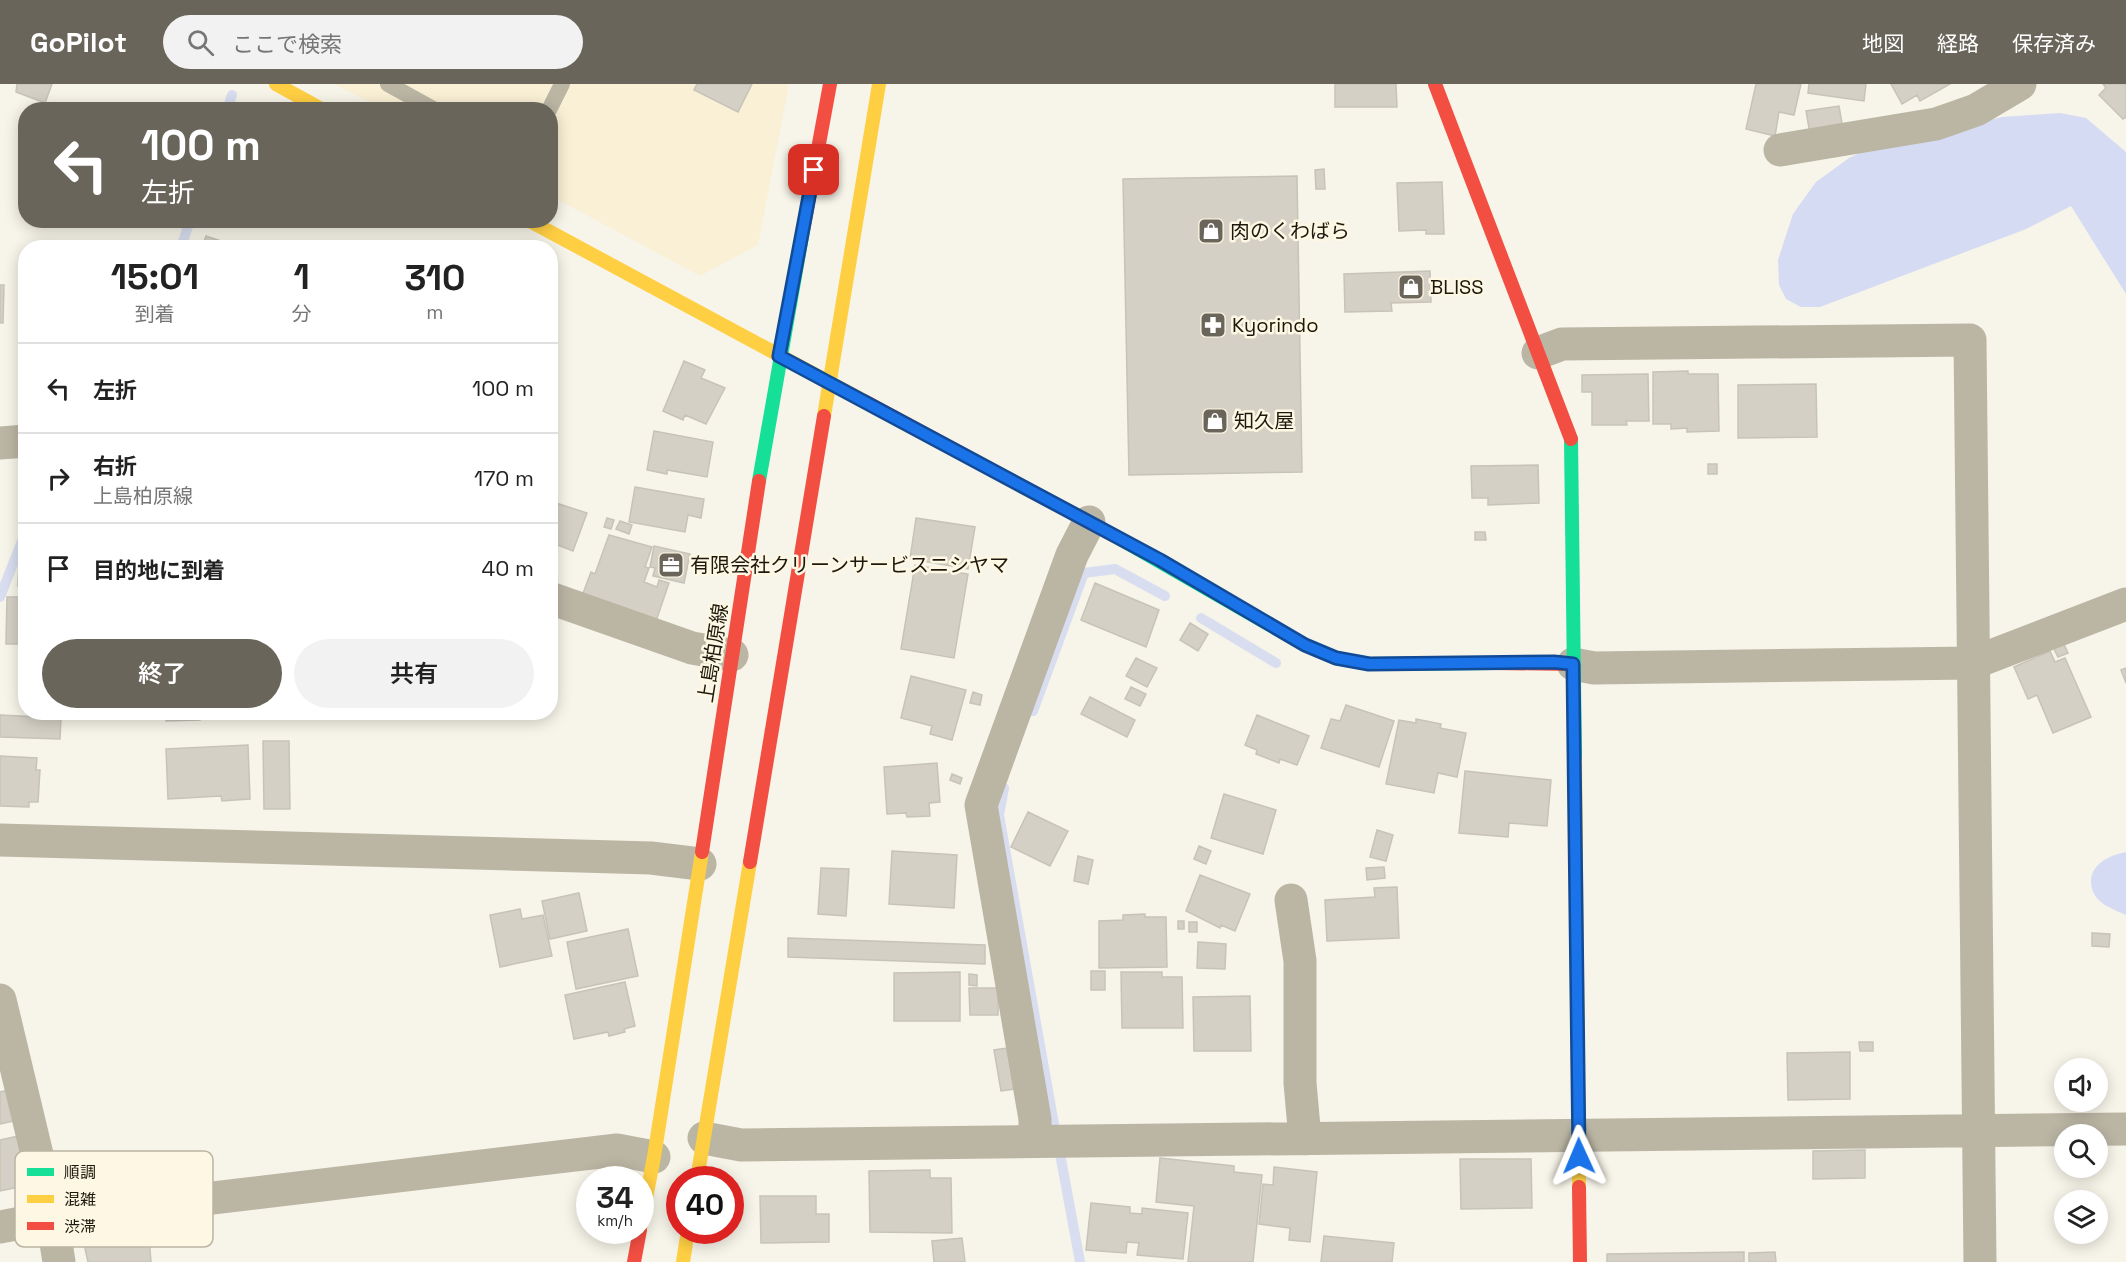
<!DOCTYPE html>
<html lang="ja">
<head>
<meta charset="utf-8">
<style>
	:root { --surface:#fff; --page:#f2f2f2; --text:#222; --muted:#767676; --line:#e0e0e0; --accent:#69655a }
	body { margin:0; font-family:"Space Grotesk","Noto Sans JP",sans-serif; background:var(--page); color:var(--text); height:100vh; display:flex; flex-direction:column; font-size:22px; white-space:nowrap }
	* { box-sizing:border-box; margin:0 }
	p { font-size:20px; color:var(--muted) }
	.icon { flex:none; width:33px; height:33px; fill:none; stroke:currentColor; stroke-width:2; stroke-linecap:round; stroke-linejoin:round }
	.map { position:relative; flex:1; overflow:hidden }
	.details { position:absolute; left:18px; top:156px; width:540px; height:480px; display:flex; flex-direction:column; background:var(--surface); border-radius:24px; box-shadow:0 3px 15px #0003 }
	.details>* { flex:none }
	.banner { position:absolute; left:18px; top:18px; width:540px; height:126px; border-radius:24px; box-shadow:0 3px 15px #0003; background:#69655a; color:#fff; overflow:hidden }
	.tools { position:absolute; left:2054px; top:974px; display:grid; gap:12px }
	.tools a { display:grid; place-items:center; width:54px; height:54px; border-radius:50%; background:var(--surface); box-shadow:0 3px 15px #0003; font-size:30px }
	.speed { position:absolute; left:576px; top:1082px; display:flex; gap:12px; font-size:30px; font-weight:700; text-align:center }
	.speed>* { display:grid; place-content:center; width:78px; height:78px; border-radius:50%; background:var(--surface); box-shadow:0 3px 15px #0003; line-height:1 }
	.speed small { font-size:15px; font-weight:400 }
	.speed .limit { border:9px solid #d22; background:#fff; color:#111 }
	.pin { position:absolute; display:grid; place-items:center; width:51px; height:51px; color:#fff; margin:-26px; border-radius:12px; box-shadow:0 3px 9px #0006 }
	.me { position:absolute; width:66px; margin:-33px; rotate:359deg; stroke-linejoin:round; filter:drop-shadow(0 0 4px #0008) }
	.turn { display:flex; align-items:center; gap:21px; height:126px; padding:0 24px; font-size:27px }
	.turn .icon { width:78px; height:78px; stroke-width:2.5 }
	.turn b { display:block; font-size:42px; line-height:51px }
	.eta { display:flex; justify-content:space-evenly; align-items:center; height:102px; text-align:center }
	.eta b { font-size:36px; font-weight:600; line-height:42px }
	.button { display:flex; gap:12px; margin-top:auto; padding:12px 24px }
	.button a { flex:1; height:69px; border-radius:36px; background:var(--accent); color:#fff; font-size:24px; font-weight:600; line-height:69px; text-align:center }
	.button a+a { background:var(--page); color:var(--text) }
	ul { padding:0; list-style:none }
	li { display:flex; align-items:center; gap:18px; height:90px; padding:0 24px; border-top:2px solid var(--line) }
	li div { flex:1 }
	li b { display:block; font-size:22px }
	li em { font-style:normal }
	header { display:flex; align-items:center; gap:36px; box-sizing:border-box; height:84px; padding:0 30px; background:var(--accent); color:#fff }
	header strong { font-size:28px }
	nav { display:flex; gap:33px; margin-inline-start:auto; font-size:21px }
	.search { width:420px; height:54px; background:var(--page); display:flex; align-items:center; gap:15px; box-sizing:border-box; padding:0 21px; border-radius:33px; color:var(--muted); font-size:22px }
	.map>svg:first-child { display:block }
	.built { fill:#f9f0d5 }
	.green { fill:#d4dbf3 }
	.lines { fill:none; stroke-linecap:round; stroke-linejoin:round }
	.stream { stroke:#d8deef; stroke-width:10 }
	.building { fill:#d4d0c5; stroke:#c7c3b8; stroke-width:1.5 }
	.lane { stroke:#bbb5a4; stroke-width:16 }
	.street { stroke:#bbb5a4; stroke-width:33 }
	.fast { stroke:#16e098; stroke-width:14 }
	.slow { stroke:#ffcf43; stroke-width:14 }
	.jam { stroke:#f24e42; stroke-width:14 }
	.route-casing { stroke:#114b97; stroke-width:15 }
	.route { stroke:#1a73e8; stroke-width:10 }
	.labels { text-anchor:middle; dominant-baseline:central; stroke-width:5; stroke-linejoin:round; paint-order:stroke }
	.poi-label { font-size:20px; fill:#1c180d; stroke:#fdf7e3; text-anchor:start }
	.street-label { font-size:20px; fill:#1c180d; stroke:#fdf7e3 }
	.key { fill:#fdf7e3; stroke:#bab4a3; stroke-width:1.5 }
	.key-label { font-size:16px; fill:#1c180d }
</style>
</head>
<body>
<header>
<strong>GoPilot</strong>
<div class="search"><svg class="icon" aria-label="search" viewBox="0 0 24 24"><circle cx="10" cy="10" r="6"/><path d="M15 15l6 6"/></svg>ここで検索</div>
<nav><a>地図</a><a>経路</a><a>保存済み</a></nav>
</header>
<div class="map">
<svg width="2126" height="1178" viewBox="0 0 2126 1178">
	<rect width="100%" height="100%" fill="#f7f4e9"/>
	<!-- built -->
	<path class="built" d="M334,0H789L758,161L700,192L551,112L550,26L383,25Z"/>
	<!-- green -->
	<path class="green" d="M2060,29L2086,34L2126,68V210L2071,122L2026,145L1820,223H1801L1786,215L1779,201L1778,176L1793,130L1816,98L1849,74L1873,63L2002,33Z
		M2126,768V831C2115,826 2100,821 2094,810C2083,785 2105,772 2126,768Z"/>
	<g class="lines">
		<!-- stream -->
		<path class="stream" d="M227,26L232,11
			M181,164L190,136
			M0,513L26,447
			M1201,534L1276,579
			M1033,627L1084,489L1115,485L1165,512
			M1004,704L999,731L1054,1040
			M1061,1075L1080,1178"/>
	</g>
	<!-- building -->
	<path class="building" d="M17,0H52L45,19L16,8Z
		M697,0H752L738,28L694,6Z
		M1335,0H1396L1397,23H1335Z
		M1756,0H1801L1794,31L1779,28L1775,52L1746,45Z
		M1809,0H1866L1864,17L1808,9Z
		M1891,0H1950L1920,17L1917,11L1902,20Z
		M2103,0H2126V33L2123,35L2099,11L2106,4Z
		M1839,22L1843,45L1810,50L1806,27Z
		M1324,85L1325,105H1316L1315,86Z
		M1297,92L1302,388L1129,391L1123,95Z
		M1442,98L1444,150H1426V146L1399,147L1397,99Z
		M206,152L242,164H202Z
		M1430,187L1431,218L1391,219L1392,227L1345,228L1344,190Z
		M0,201H4L3,239H0Z
		M684,277L705,286L701,294L725,304L706,340L685,331L683,336L663,327Z
		M1688,287V290H1718L1719,347L1687,348V344L1671,345V340H1653V288Z
		M1648,290L1649,337H1626L1627,341H1592V308H1582V291Z
		M1816,300L1817,353L1738,354V301Z
		M654,347L713,358L707,393L667,386V390L647,386Z
		M1708,380H1717V390H1708Z
		M1538,381L1539,419L1488,421V414H1472L1471,382Z
		M635,403L704,415L701,434L688,431L685,448L629,438Z
		M550,417L587,429L573,467L550,458Z
		M607,434L614,436L611,445L604,443Z
		M916,434L975,443L968,485L910,475Z
		M620,437L632,441L629,450L616,445Z
		M1475,448H1485L1486,456H1475Z
		M609,451L652,463L645,483L649,484L644,498L657,503L659,496L669,499L656,537L582,512L591,488L595,490Z
		M654,462L690,470L684,499L653,492L655,484L650,483Z
		M26,470V502H18L19,474H25Z
		M915,481L968,490L954,574L901,565Z
		M1095,499L1159,526L1146,563L1081,536Z
		M7,513H26V560H6Z
		M1190,539L1208,550L1198,567L1180,556Z
		M2063,558L2068,569L2058,573L2053,563Z
		M2050,567L2055,578L2065,574L2091,633L2053,649L2037,611L2028,615L2014,583Z
		M1136,574L1157,584L1147,603L1126,592Z
		M2126,584V599L2121,586Z
		M911,592L966,606L952,656L930,650L932,642L901,634Z
		M1131,603L1146,610L1140,622L1125,615Z
		M973,608L982,611L980,621L970,619Z
		M1090,613L1135,636L1127,653L1081,630Z
		M1346,621L1394,637L1379,683L1321,664L1331,635L1340,637Z
		M166,628H200V636L166,637Z
		M204,628H217V634L204,635Z
		M0,631L61,634L60,655L0,653Z
		M1257,631L1309,652L1297,681L1280,675L1279,679L1256,670L1257,666L1245,661Z
		M1416,635L1441,640L1440,644L1466,649L1457,693L1438,689L1434,709L1386,700L1399,636L1416,639Z
		M263,657H289L290,725H264Z
		M248,661L250,715L222,717L221,712L168,715L166,665Z
		M0,672L37,674L36,686H40L38,718H29V723L0,722Z
		M937,679L940,718L929,719L930,732L907,733L906,729L887,730L884,683Z
		M1465,687L1551,696L1547,742L1509,739L1508,753L1459,749Z
		M952,690L962,694L960,700L950,696Z
		M1224,710L1276,726L1263,770L1211,754Z
		M1028,728L1068,747L1050,782L1011,763Z
		M1377,746L1393,751L1386,777L1370,773Z
		M1199,762L1211,767L1206,780L1194,775Z
		M892,767L957,771L954,824L889,820Z
		M1078,772L1093,776L1088,800L1074,797Z
		M1384,783L1385,794L1367,796L1366,784Z
		M821,784L849,785L846,832L818,830Z
		M1200,791L1250,810L1235,847L1221,841L1220,844L1186,827Z
		M1397,803L1399,854L1327,857L1325,816L1375,813L1374,804Z
		M579,809L587,847L550,855L542,817Z
		M520,825L522,835L543,831L552,872L500,883L490,831Z
		M1145,830V833H1166L1167,883L1099,884V837L1123,836V831Z
		M1178,837H1184V845H1178Z
		M1189,838H1197V848H1189Z
		M628,845L638,892L576,905L567,858Z
		M2092,849L2110,850L2109,863L2092,862Z
		M788,854L985,861V880L788,873Z
		M1198,858L1226,860L1225,885L1197,884Z
		M1091,887H1105V906H1091Z
		M960,888V937H894V889Z
		M1121,888H1162V893H1182L1183,944H1122Z
		M969,890L977,891V902L969,901Z
		M625,898L635,942L624,945L625,948L609,952L608,948L574,955L565,911Z
		M969,904H998V931H970Z
		M1250,912L1251,967H1194L1193,913Z
		M1859,958H1873V967H1860Z
		M1007,964L1014,1005L1001,1007L994,966Z
		M1850,968V1015L1788,1016L1787,969Z
		M8,1006L14,1037L0,1040V1008Z
		M19,1052L31,1113L21,1115L19,1103L0,1107V1056Z
		M1865,1066V1094L1813,1095V1067Z
		M1160,1074L1234,1082V1088L1262,1091L1253,1178H1188L1194,1122L1156,1118Z
		M1460,1075H1531L1532,1124L1461,1125Z
		M1274,1083L1317,1088L1310,1158L1289,1156L1290,1144L1259,1140L1263,1100L1273,1101Z
		M930,1086V1094H951L952,1149L870,1148L869,1087Z
		M760,1112H816V1130H829V1158L761,1159Z
		M1091,1119L1130,1123V1129L1142,1130V1124L1188,1129L1183,1175L1137,1171L1139,1159L1127,1158L1126,1169L1086,1166Z
		M148,1140L151,1178H88L82,1151L124,1147V1142Z
		M1324,1152L1394,1159L1392,1178H1321Z
		M962,1154L965,1178H934L932,1157Z
		M1744,1168V1178H1607V1170Z
		M1775,1168L1776,1178H1749V1169Z"/>
	<g class="lines">
		<!-- lane -->
		<path class="lane" d="M388,0L435,26
			M549,26L562,0"/>
		<!-- street -->
		<path class="street" d="M1780,66L1936,40L1976,26L2020,0
			M1538,269L1562,260L1970,256L1980,1178
			M0,359L26,357
			M550,514L692,564L732,571
			M1573,580L1594,584L1973,579L2126,520
			M0,756L651,774L700,780
			M1291,816L1300,877V999L1305,1055
			M0,916L52,1133L59,1178
			M704,1054L741,1061L2126,1045
			M1035,1057V1035L981,721L1072,471L1089,438
			M0,1143L52,1133L617,1066L654,1073"/>
		<!-- fast -->
		<path class="fast" d="M1571,355L1575,677
			M759,397L804,141
			M1115,452L1305,561L1336,574L1369,580L1495,579"/>
		<!-- slow -->
		<path class="slow" d="M276,0L323,26
			M528,136L864,317
			M824,332L879,0
			M1575,677L1579,1103
			M697,1095L750,778
			M640,1145L654,1073L702,768
			M683,1178L688,1146"/>
		<!-- jam -->
		<path class="jam" d="M1435,0L1571,355
			M804,141L830,0
			M864,317L1115,452
			M1495,579L1573,580
			M702,768L759,397
			M750,778L824,332
			M1579,1103L1580,1178
			M634,1178L640,1146"/>
	</g>
	<g class="lines">
		<!-- route casing -->
		<g class="route-casing">
			<path id="route" d="M814,86L779,272L1160,476L1305,561L1336,574L1369,580L1554,578L1573,580L1579,1072"/>
		</g>
		<!-- route -->
		<use href="#route" class="route"/>
	</g>
	<!-- icons -->
	<defs>
		<g id="shop-square" transform="scale(1.35)"><rect x="-9" y="-9" width="18" height="18" rx="4" fill="#69655a" stroke="#fdf7e3"/><path d="M-5-2.5h2.3a2.7 3.5 0 0 1 5.4 0H5L5.5 6h-11ZM-1.5-2.5h3a1.5 2.3 0 0 0-3 0Z" fill="#fff"/></g>
		<g id="pharmacy-square" transform="scale(1.35)"><rect x="-9" y="-9" width="18" height="18" rx="4" fill="#69655a" stroke="#fdf7e3"/><path d="M-2-6h4v4h4v4h-4v4h-4v-4h-4v-4h4Z" fill="#fff"/></g>
		<g id="office-square" transform="scale(1.35)"><rect x="-9" y="-9" width="18" height="18" rx="4" fill="#69655a" stroke="#fdf7e3"/><path d="M-6-3h4V-5.5h4V-3h4V5H-6ZM-1-4.5V-3h2v-1.5ZM-6 0V1H6V0Z" fill="#fff"/></g>
	</defs>
	<g fill-rule="evenodd">
		<use href="#shop-square" x="1211" y="147"/>
		<use href="#shop-square" x="1411" y="203"/>
		<use href="#pharmacy-square" x="1213" y="241"/>
		<use href="#shop-square" x="1215" y="337"/>
		<use href="#office-square" x="671" y="481"/>
	</g>
	<g class="labels">
		<!-- poi labels -->
		<g class="poi-label">
			<text x="1230" y="147">肉のくわばら</text>
			<text x="1430" y="203">BLISS</text>
			<text x="1232" y="241">Kyorindo</text>
			<text x="1234" y="337">知久屋</text>
			<text x="690" y="481">有限会社クリーンサービスニシヤマ</text>
		</g>
		<!-- street labels -->
		<g class="street-label">
			<text transform="translate(713 569) rotate(-81)">上島柏原線</text>
		</g>
	</g>
	<!-- legend -->
	<rect x="15" y="1067" width="198" height="96" rx="9" class="key"/>
	<rect x="27" y="1084" width="27" height="8" fill="#16e098"/>
	<rect x="27" y="1111" width="27" height="8" fill="#ffcf43"/>
	<rect x="27" y="1138" width="27" height="8" fill="#f24e42"/>
	<g class="key-label">
		<text x="64" y="1094">順調</text>
		<text x="64" y="1121">混雑</text>
		<text x="64" y="1148">渋滞</text>
	</g>
</svg>
<div class="tools">
<a><svg class="icon" aria-label="sound" viewBox="0 0 24 24"><path d="M4 9h4l5-4v14l-5-4H4zM17 9q2 3 0 6"/></svg></a>
<a><svg class="icon" aria-label="search" viewBox="0 0 24 24"><circle cx="10" cy="10" r="6"/><path d="M15 15l6 6"/></svg></a>
<a><svg class="icon" aria-label="layers" viewBox="0 0 24 24"><path d="M12 4l9 5-9 5-9-5zM3 14l9 5 9-5"/></svg></a>
</div>
<div class="speed"><div>34<small>km/h</small></div><div class="limit">40</div></div>
<div class="pin" style="left:814px;top:86px;background:#d93025"><svg class="icon" aria-label="arrive" viewBox="0 0 24 24"><path d="M6 21V4h12l-3 4 3 4H6"/></svg></div>
<svg class="me" style="left:1579px;top:1072px" viewBox="-20 -20 40 40"><path d="M0-17L14 15 0 8-14 15z" fill="#1a73e8" stroke="#fff" stroke-width="4"/></svg>
<div class="banner">
<div class="turn"><svg class="icon" aria-label="left" viewBox="0 0 24 24"><path d="M17 20v-9H6M10 6l-5 5 5 5"/></svg><div><b>100 m</b>左折</div></div>
</div>
<section class="details">
<div class="eta">
<div><b>15:01</b><p>到着</p></div>
<div><b>1</b><p>分</p></div>
<div><b>310</b><p>m</p></div>
</div>
<ul>
<li><svg class="icon" aria-label="left" viewBox="0 0 24 24"><path d="M17 20v-9H6M10 6l-5 5 5 5"/></svg><div><b>左折</b></div><em>100 m</em></li>
<li><svg class="icon" aria-label="right" viewBox="0 0 24 24"><path d="M7 20v-9h11M14 6l5 5-5 5"/></svg><div><b>右折</b><p>上島柏原線</p></div><em>170 m</em></li>
<li><svg class="icon" aria-label="arrive" viewBox="0 0 24 24"><path d="M6 21V4h12l-3 4 3 4H6"/></svg><div><b>目的地に到着</b></div><em>40 m</em></li>
</ul>
<div class="button"><a>終了</a><a>共有</a></div>
</section>
</div>
</body>
</html>
